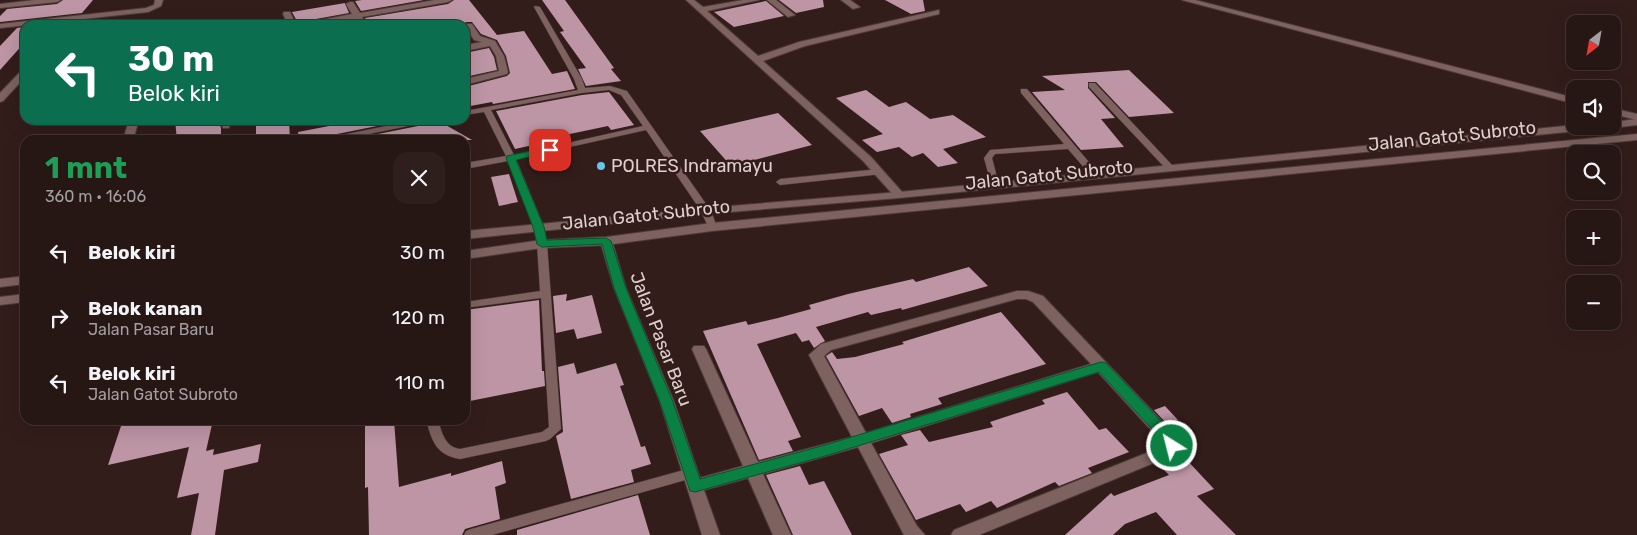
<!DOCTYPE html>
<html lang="id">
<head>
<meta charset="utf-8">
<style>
	:root { --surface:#261614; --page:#2e1f1d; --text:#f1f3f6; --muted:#a49fa0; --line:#423534 }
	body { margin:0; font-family:Rubik,sans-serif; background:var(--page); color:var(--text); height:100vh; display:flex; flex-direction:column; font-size:19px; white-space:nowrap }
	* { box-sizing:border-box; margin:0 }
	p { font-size:16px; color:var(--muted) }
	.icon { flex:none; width:28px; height:28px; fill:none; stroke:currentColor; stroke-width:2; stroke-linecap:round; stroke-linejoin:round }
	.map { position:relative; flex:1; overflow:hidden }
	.details { position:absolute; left:20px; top:135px; width:450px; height:290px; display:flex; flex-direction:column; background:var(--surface); border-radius:15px; box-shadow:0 5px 20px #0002,0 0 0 1px var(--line) }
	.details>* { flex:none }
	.hud { position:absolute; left:20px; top:20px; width:450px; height:105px; border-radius:15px; box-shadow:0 5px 20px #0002,0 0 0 1px var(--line); background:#0b6e4f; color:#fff; overflow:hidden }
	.needle { width:32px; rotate:211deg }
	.buttons { position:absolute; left:1566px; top:15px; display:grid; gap:10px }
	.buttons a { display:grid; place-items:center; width:55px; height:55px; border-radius:10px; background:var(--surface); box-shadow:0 5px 20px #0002,0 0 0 1px var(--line); font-size:25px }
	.pin { position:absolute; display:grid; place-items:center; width:42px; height:42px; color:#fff; margin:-21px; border-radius:10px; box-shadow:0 2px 8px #0006 }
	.me { position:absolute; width:55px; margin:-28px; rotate:324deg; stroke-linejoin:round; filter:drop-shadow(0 0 4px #0008) }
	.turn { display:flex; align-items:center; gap:18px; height:105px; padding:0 25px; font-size:22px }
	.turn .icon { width:65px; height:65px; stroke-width:2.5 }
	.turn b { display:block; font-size:35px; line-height:42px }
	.round { display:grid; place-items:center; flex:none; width:52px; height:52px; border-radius:15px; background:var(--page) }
	.overview { display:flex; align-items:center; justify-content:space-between; height:85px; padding:0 25px }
	h1 { font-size:30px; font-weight:700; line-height:38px; color:#1e9e55 }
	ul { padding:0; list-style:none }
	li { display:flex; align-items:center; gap:15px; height:65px; padding:0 25px }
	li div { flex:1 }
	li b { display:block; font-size:19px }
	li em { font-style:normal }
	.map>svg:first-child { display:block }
	.building { fill:#bd95a4 }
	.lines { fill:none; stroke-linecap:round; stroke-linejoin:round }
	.service-casing { stroke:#4d3b3a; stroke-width:1 }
	.minor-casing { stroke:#4d3b3a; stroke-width:2 }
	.tertiary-casing { stroke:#4d3b3a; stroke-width:2 }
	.service { fill:#7d625f; fill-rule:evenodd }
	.minor { fill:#7d625f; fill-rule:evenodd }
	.tertiary { fill:#7d625f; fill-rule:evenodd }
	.route { fill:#0b8043; stroke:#07532c }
	.poi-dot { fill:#65c5ee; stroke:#331d1b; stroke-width:2 }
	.labels { text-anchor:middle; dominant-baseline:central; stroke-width:5; stroke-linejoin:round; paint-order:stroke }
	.street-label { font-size:18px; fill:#decfcd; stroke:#331d1b }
	.poi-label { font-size:18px; fill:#decfcd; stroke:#331d1b; text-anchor:start }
</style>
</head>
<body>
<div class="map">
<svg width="1637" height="535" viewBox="0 0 1637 535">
	<rect width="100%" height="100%" fill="#331d1b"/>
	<!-- building -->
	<path class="building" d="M63,0H93L82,13L0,22V16L7,9L57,4Z
		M362,0H424L361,11L355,1Z
		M454,0H469L497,35L524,31L552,74L567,71L575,89L493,104L492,102L465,107V87L507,76L510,73L506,56L497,40L481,34L472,22H466L463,25H369L365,18L448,4Z
		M542,0H565L614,68L611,69L621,81L586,86L578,69L586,68L560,32L564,31Z
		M779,0H823L824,7L796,13Z
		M885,0H923L925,11L911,14Z
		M766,1L784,16L734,27L714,12Z
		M345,3L349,13L305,21L299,25L292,12Z
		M25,27V42L0,70V46L17,28Z
		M489,48L494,57L497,70L465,77V53Z
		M1129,70L1174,113L1129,117L1096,82H1088V88L1115,118L1101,119L1124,147L1081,150L1032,92L1065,90L1042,76Z
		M866,90L889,107L906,102L930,119L953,115L986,137L943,149L958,163L938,167L923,153L912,157L899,147L877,152L862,140L883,134L836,98Z
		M609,92L634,125L611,130L608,126L541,140L542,143L515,149L496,111L582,95Z
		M778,113L812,145L731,166L700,131Z
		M175,120H218L221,128V140H177Z
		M256,120H289L290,140H256Z
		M360,120H407L327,136L321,140H299L298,132Z
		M434,120H437L472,140H348L428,124Z
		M509,174L518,202L499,206L491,177Z
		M969,267L988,286L902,310L901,308L871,315L868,312L816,327L825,341L814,348L809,340L802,342L796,333L757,344L801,437L788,441L793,451L759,460L703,331L746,321L748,325L778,318L811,309L809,305L848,294L913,279L916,282Z
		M567,294L566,301L592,295L602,333L577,339L574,329L556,333L553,296Z
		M539,300L542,371H544L545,386L465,402V310Z
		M1001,312L1046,364L938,398L942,404L910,414L911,417L892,423L882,408L859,416L826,356L832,352L837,359L855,357L904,344L902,342Z
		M574,363L577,374L616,363L624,385L620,386L635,429L641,447L645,446L651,464L631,470L634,482L571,499L556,436L563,432L558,367Z
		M1067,392L1099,430L1106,428L1129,452L1088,468L1092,473L1059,486L1055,482L997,508L991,501L966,512L960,504L916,520L879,454L908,445L901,435L920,430L929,442L993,427L990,422L1045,404L1042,400Z
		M1165,406L1178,420L1167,424L1154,410Z
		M123,420H213L206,451L214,449L213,455L261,444L258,462L224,470L215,535H191L199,493L177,498L189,447L108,465Z
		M365,420H394L399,487L451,473V476L502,461L506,483L495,487L500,519L465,529L462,535H369L368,487L365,488Z
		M1185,458L1214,489L1197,496L1236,535H1177L1156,512L1125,524L1113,535H1065L1111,493L1114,496L1169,475L1161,467Z
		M800,466L809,485L824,481L852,535H793L766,475Z
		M638,495L650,535H517V530Z"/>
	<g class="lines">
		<!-- service casing -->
		<g class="service-casing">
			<path id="service" d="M535,6L540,7L582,79L585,88L610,86L627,91L711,211L717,227L712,230L709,229L701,211L646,130L516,159L544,227L547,244L561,429L550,439L546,441L460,459C436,455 432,441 426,420H438C442,433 445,447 460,449L542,432L549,427L541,298L465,308V302L540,291L537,244L534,227L508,161L465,169V163L506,156L484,112L465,115V111L578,90L574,79L534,7ZM609,90L621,95L643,126L514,155L491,110L582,93Z
				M1089,83H1095L1173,166V170H1167L1089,87Z
				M1021,89H1027L1099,174L1100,176L1099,178H1093L1068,149L995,154L992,158L999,185L998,187H992L984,158L990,150L1064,144L1021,93Z
				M416,120H432L428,122L339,140H323L327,138Z
				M879,169L882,170L883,172L882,174L780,185L776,182L780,179Z
				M691,468L696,469L698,473L696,477L492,535H464L466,531L471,529Z"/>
		</g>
		<!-- minor casing -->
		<g class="minor-casing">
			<path id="minor" d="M35,0H61L57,2L0,8V4Z
				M155,0H163L161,6L148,12L0,28V24L146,8L154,5Z
				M435,0H452L448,2L362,17L367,25H359L355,19L319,25H301L305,23L352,14L346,4L350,2H353L360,13Z
				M686,0H694L703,7L743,0H759L707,11L758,56L799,42L939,10V14L805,46L763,61L871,157L903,193L905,195L903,197H895L863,161Z
				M767,0H776L795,15L788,17Z
				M841,0H850L860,7L853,9Z
				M1182,0H1195L1575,98V104Z
				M284,12H290L296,25H288L283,14Z
				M466,24H472L480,36L495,41L504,56L508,72L507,74L465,85V79L499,71L496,56L490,46L465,51V45L482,42L474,40L465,26Z
				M25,69V77L3,101L0,102V93L22,70Z
				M1612,108L1637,114V120L1612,114Z
				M129,120H139L133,140H123Z
				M220,120H230L229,128H223Z
				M606,237L612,241L626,288L674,402L700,478L743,466L692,349L694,346H704L706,349L758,462L852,437L809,355L821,344L1017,291H1028L1043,296L1177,437L1180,449L1178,453L979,535H951L954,530L1164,446L1163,443L1098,372L871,443L917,526L925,535H904L858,447L763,474L791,535H773L748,478L704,490L720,535H702L660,402L614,288L600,241ZM1017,299H1026L1033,302L1091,364L866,433L824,356L831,350Z"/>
		</g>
		<!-- tertiary casing -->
		<g class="tertiary-casing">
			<path id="tertiary" d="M1637,119V125L1612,128L1608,126H1612V122Z
				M1575,125L1603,126L1598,129L899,198L706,214L465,239V231L706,208L899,192Z
				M1637,134V140L712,231L606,245L542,248L465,259V251L542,240L606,237L712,223Z
				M25,276V284L0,287V279Z
				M25,294V302L0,305V297Z"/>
		</g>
		<!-- service -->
		<use href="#service" class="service"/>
		<!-- minor -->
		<use href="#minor" class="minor"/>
		<!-- tertiary -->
		<use href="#tertiary" class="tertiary"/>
	</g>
	<!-- route -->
	<path class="route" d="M550,147L553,148V151L516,160L544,227L547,240L606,238L611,241L626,288L673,402L700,479L825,445L1101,362L1106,363L1176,437L1179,446L1177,450L1172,452L1167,450L1164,442L1099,372L825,456L695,492L690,491L660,402L614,288L602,244L542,247L537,244L533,227L506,158L507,156Z"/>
	<!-- markers -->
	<circle class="poi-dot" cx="601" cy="166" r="5"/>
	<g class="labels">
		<!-- street labels -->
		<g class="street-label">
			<text transform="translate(1452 136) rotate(-6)">Jalan Gatot Subroto</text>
			<text transform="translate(1049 175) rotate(-6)">Jalan Gatot Subroto</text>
			<text transform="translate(646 215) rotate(-6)">Jalan Gatot Subroto</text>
			<text transform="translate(661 339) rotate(69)">Jalan Pasar Baru</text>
		</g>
		<!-- poi labels -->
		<g class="poi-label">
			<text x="611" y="166">POLRES Indramayu</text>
		</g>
	</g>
</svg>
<div class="buttons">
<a><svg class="needle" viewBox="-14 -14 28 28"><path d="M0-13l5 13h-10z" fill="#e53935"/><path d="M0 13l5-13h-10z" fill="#a49fa0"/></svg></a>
<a><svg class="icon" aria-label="sound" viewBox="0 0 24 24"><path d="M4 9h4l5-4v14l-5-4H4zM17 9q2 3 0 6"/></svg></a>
<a><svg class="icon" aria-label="search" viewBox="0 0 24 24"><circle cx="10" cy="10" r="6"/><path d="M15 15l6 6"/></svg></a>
<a>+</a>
<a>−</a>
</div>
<div class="pin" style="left:550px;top:150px;background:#d93025"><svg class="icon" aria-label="arrive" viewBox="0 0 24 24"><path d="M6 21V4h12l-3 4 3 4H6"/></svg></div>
<svg class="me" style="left:1172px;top:446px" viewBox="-20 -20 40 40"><circle r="17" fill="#0b8043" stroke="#fff" stroke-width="3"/><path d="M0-11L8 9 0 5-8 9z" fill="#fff"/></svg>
<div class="hud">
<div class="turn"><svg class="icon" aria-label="left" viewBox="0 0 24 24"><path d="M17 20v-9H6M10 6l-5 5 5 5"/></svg><div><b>30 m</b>Belok kiri</div></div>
</div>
<section class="details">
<div class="overview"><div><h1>1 mnt</h1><p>360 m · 16:06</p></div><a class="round"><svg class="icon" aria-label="close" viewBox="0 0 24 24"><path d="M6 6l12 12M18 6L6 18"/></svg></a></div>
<ul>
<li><svg class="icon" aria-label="left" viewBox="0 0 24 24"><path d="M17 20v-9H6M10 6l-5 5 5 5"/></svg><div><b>Belok kiri</b></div><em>30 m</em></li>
<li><svg class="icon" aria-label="right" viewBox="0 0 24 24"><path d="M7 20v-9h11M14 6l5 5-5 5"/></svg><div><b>Belok kanan</b><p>Jalan Pasar Baru</p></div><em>120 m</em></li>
<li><svg class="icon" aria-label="left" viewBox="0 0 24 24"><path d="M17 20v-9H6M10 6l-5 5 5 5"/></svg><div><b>Belok kiri</b><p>Jalan Gatot Subroto</p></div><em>110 m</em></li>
</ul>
</section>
</div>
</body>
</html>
